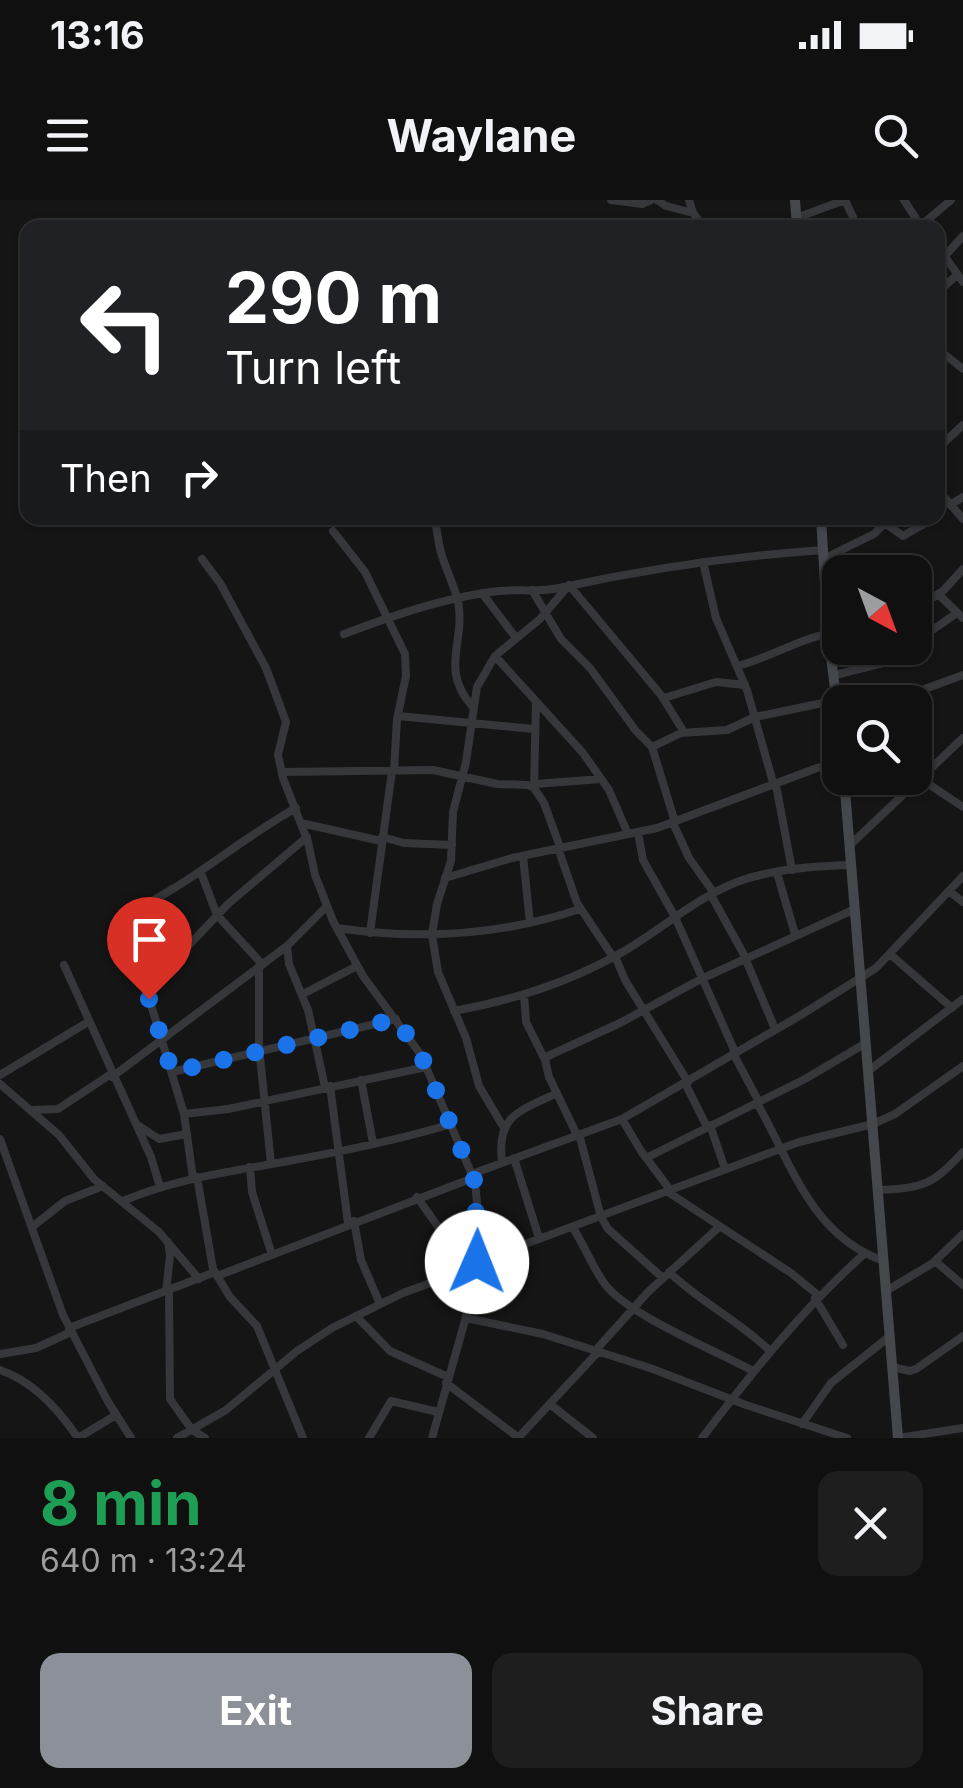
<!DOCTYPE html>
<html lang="en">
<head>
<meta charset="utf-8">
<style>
	:root { --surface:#101010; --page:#1e1e1e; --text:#f1f3f6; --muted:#9c9d9f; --line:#303030; --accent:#8c9099 }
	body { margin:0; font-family:Inter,sans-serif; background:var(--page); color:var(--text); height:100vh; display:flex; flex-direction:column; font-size:38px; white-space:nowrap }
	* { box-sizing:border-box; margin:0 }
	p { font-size:32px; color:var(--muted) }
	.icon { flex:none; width:55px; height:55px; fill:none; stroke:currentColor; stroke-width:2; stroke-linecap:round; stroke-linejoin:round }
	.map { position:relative; height:1238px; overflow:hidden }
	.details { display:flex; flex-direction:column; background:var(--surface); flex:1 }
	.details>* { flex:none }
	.hud { position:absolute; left:20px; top:20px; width:925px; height:305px; border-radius:20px; box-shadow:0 2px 8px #0004,0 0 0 2px var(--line); background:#202124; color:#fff; overflow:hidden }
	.needle { width:65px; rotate:139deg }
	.buttons { position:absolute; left:822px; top:355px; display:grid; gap:20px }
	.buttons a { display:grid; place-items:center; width:110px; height:110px; border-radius:20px; background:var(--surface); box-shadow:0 2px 8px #0004,0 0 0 2px var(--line); font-size:50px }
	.pin { position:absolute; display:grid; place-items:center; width:85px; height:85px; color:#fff; margin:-102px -42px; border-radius:50% 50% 50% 0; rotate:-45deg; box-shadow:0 0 10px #0007 }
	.pin .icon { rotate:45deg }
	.me { position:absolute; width:110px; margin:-55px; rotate:1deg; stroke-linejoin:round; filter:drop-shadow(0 0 8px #0008) }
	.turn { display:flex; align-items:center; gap:35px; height:210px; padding:0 40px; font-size:45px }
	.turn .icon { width:130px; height:130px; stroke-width:2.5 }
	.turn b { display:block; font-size:70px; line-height:85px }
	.then { display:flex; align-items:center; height:95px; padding:0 40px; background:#0003; gap:20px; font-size:38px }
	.round { display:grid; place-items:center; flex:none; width:105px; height:105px; border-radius:20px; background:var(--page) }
	.overview { display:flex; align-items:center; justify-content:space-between; height:170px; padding:0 40px }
	h1 { font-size:60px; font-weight:700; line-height:75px; color:#1e9e55 }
	.action { display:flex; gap:20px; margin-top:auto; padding:20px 40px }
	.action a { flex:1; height:115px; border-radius:20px; background:var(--accent); color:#fff; font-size:40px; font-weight:700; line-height:115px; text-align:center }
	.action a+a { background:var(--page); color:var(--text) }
	.status { display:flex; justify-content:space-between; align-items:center; height:70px; padding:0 50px; background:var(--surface); direction:ltr }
	.status svg { height:28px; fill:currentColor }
	header { display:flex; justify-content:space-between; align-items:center; height:130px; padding:0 40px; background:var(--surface); font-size:45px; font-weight:700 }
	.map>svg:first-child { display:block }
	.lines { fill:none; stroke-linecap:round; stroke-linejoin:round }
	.street { stroke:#36373b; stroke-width:8 }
	.secondary { stroke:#44474b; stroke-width:10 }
	.route { stroke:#1a73e8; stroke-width:18; stroke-dasharray:0 32.4 }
</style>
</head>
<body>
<div class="status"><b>13:16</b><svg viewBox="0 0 49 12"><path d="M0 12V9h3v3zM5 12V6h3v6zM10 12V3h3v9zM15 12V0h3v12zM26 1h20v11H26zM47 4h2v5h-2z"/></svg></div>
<header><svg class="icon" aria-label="menu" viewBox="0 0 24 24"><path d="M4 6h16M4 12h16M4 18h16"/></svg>Waylane<svg class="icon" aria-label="search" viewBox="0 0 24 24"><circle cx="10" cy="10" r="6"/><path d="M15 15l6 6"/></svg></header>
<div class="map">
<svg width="963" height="1238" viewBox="0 0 963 1238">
	<rect width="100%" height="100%" fill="#151516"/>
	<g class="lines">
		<!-- street -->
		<path class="street" d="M611,0L642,4L651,0
			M657,0L666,6L693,13
			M689,0L693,13L705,28
			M845,0L858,28
			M904,0L922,28
			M796,18L845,0
			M918,28L951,0
			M938,47L963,82
			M944,57L963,36
			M938,92L957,75
			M938,149L963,169
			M938,248L963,225
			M938,290L963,319
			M950,305L963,297
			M435,318C437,330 438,344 442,356C447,371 454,386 458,401C466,443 439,468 472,506
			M886,324L903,336L934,318
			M333,331L365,372L405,454L406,476L397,519L394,571
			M825,358L874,334L890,318
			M202,359L220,383L266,468L286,522L278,555L283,578L308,642L315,675L333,721L363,776L421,855L475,982L478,1013L476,1081L432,1238
			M703,362L716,418L747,490L774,586
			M532,390L561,439L590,468L636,531L652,547L675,622
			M482,393L516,438
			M938,394L963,418
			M915,410L944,390L963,369
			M344,434C392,416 440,399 491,392C513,388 537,393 559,388C646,369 735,356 824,350
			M915,442L957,413
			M495,456L583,553L609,590L628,634
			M737,466C769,459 810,432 840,433
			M835,475L883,463L907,448
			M664,498L716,482L745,485
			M889,502L963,475
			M398,516L534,529
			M652,547L681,533L727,530L755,517L837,500
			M282,572L433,570L497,584L528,585L534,588L544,603L560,647
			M921,579L963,607
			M535,584L601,579
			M776,585L792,670
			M534,588L536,502
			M301,623L381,641
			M673,623L689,658L714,693
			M638,633L643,660L675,717L735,852
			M382,637L404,643L452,645
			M850,645L963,538
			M558,648L577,703L613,757
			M523,656L530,723
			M201,673L217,715L262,764
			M777,673L795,734
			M445,678L512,658L657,628L817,568L840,563
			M949,691L963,702
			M711,695L743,753L775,829
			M119,717C184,690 235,642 296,608
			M337,728C418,740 502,735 580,709
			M129,732L184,914L193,978
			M370,733L392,571
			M287,746L289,764L308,810L325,887
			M891,755L952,808
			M615,756L625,780L688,882
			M64,765L151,957L160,987
			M259,766V847L271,964
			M145,785L172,763L228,704L307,637
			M303,794L357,766
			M524,794L526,822L545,860
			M454,811C515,800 573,781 626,750C663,728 696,698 737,682C771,669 813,666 849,665
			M733,853L759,902
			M172,872L396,819
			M867,872L963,799
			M0,875L88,822
			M112,877L287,746L327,706
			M361,880L373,943
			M685,883L707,927
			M0,884L59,935L94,979L159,1032L199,1079
			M330,886L348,1023
			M757,903C792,964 811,1036 884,1061
			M32,910L58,909L111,874
			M184,914L228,909L426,867
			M622,919L641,951L671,991
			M136,924L159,939L187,934
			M710,925L725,969
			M504,928L479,886L466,838L438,772L432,735L437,704L451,661L453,612L466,562L477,487L495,456L540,419L569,385L661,495L684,532
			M579,934L601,1017L608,1029L663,1078
			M577,935L549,877L545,860L548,856L620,823L701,779L855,709
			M0,939L63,1115L107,1200L131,1238
			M514,958L539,1038
			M646,958L805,879L866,843
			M502,962C496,915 520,911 557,893
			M250,967L252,992L272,1055
			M472,974L622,919L801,815L876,768L963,676
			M197,977L213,1069L230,1097L257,1126L303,1238
			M878,990C924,988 932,985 963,952
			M668,992L791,1073L818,1095
			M417,997L468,1069
			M123,1001C175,979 228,972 283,962C339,952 396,941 451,924
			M354,1021L361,1060L380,1104
			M32,1027L65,1001L103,986
			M573,1028C584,1045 592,1066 604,1083C627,1115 715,1150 753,1171
			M935,1061L963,1085
			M477,1062L799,942L873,924L895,914L963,866
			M669,1072C700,1102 738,1120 770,1151
			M217,1076L473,978
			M169,1091L170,1199L192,1230L205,1238
			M886,1091L933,1063L963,1034
			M166,1092L170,1056L168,1042
			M815,1098L843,1145
			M356,1116L390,1151L448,1177
			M466,1118L543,1134L650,1168L746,1205L847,1238
			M69,1128L215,1072
			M595,1151L648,1092L719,1027
			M0,1154L36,1148L71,1132
			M892,1167L910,1171L916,1169L963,1136
			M0,1170C33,1181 59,1210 78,1238
			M446,1183L519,1238
			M551,1205L593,1238
			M802,1224L831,1183L890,1136
			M78,1238L116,1215
			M177,1238L226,1210L297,1151L332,1128L403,1093L477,1066
			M369,1238L391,1201L438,1212
			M518,1238L598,1152
			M702,1238C755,1169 800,1112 864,1054
			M898,1238L963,1228"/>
		<!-- secondary -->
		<path class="secondary" d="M795,0L797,28
			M821,318L828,432L840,530
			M844,578L898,1238"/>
	</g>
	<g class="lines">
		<!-- route -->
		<path class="route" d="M149,799L172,872L396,819L421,855L475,982L477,1062"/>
	</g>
</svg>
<div class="buttons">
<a><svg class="needle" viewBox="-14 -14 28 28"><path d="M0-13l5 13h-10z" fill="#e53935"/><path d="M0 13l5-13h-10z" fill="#9c9d9f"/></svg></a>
<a><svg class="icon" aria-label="search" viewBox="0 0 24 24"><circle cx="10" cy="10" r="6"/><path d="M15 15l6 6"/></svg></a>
</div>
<div class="pin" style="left:149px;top:799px;background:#d93025"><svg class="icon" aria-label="arrive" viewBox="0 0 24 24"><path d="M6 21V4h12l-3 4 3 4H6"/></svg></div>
<svg class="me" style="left:477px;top:1062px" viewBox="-20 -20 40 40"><circle r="19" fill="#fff"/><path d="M0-13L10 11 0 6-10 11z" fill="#1a73e8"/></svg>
<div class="hud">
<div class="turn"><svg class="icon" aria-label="left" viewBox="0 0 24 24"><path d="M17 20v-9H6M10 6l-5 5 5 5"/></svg><div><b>290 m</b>Turn left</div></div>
<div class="then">Then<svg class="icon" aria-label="right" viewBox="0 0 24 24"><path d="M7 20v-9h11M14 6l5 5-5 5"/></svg></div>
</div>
</div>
<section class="details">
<div class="overview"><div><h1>8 min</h1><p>640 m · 13:24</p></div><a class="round"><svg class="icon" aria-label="close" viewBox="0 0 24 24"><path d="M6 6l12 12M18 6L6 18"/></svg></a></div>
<div class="action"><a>Exit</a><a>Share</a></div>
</section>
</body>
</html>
